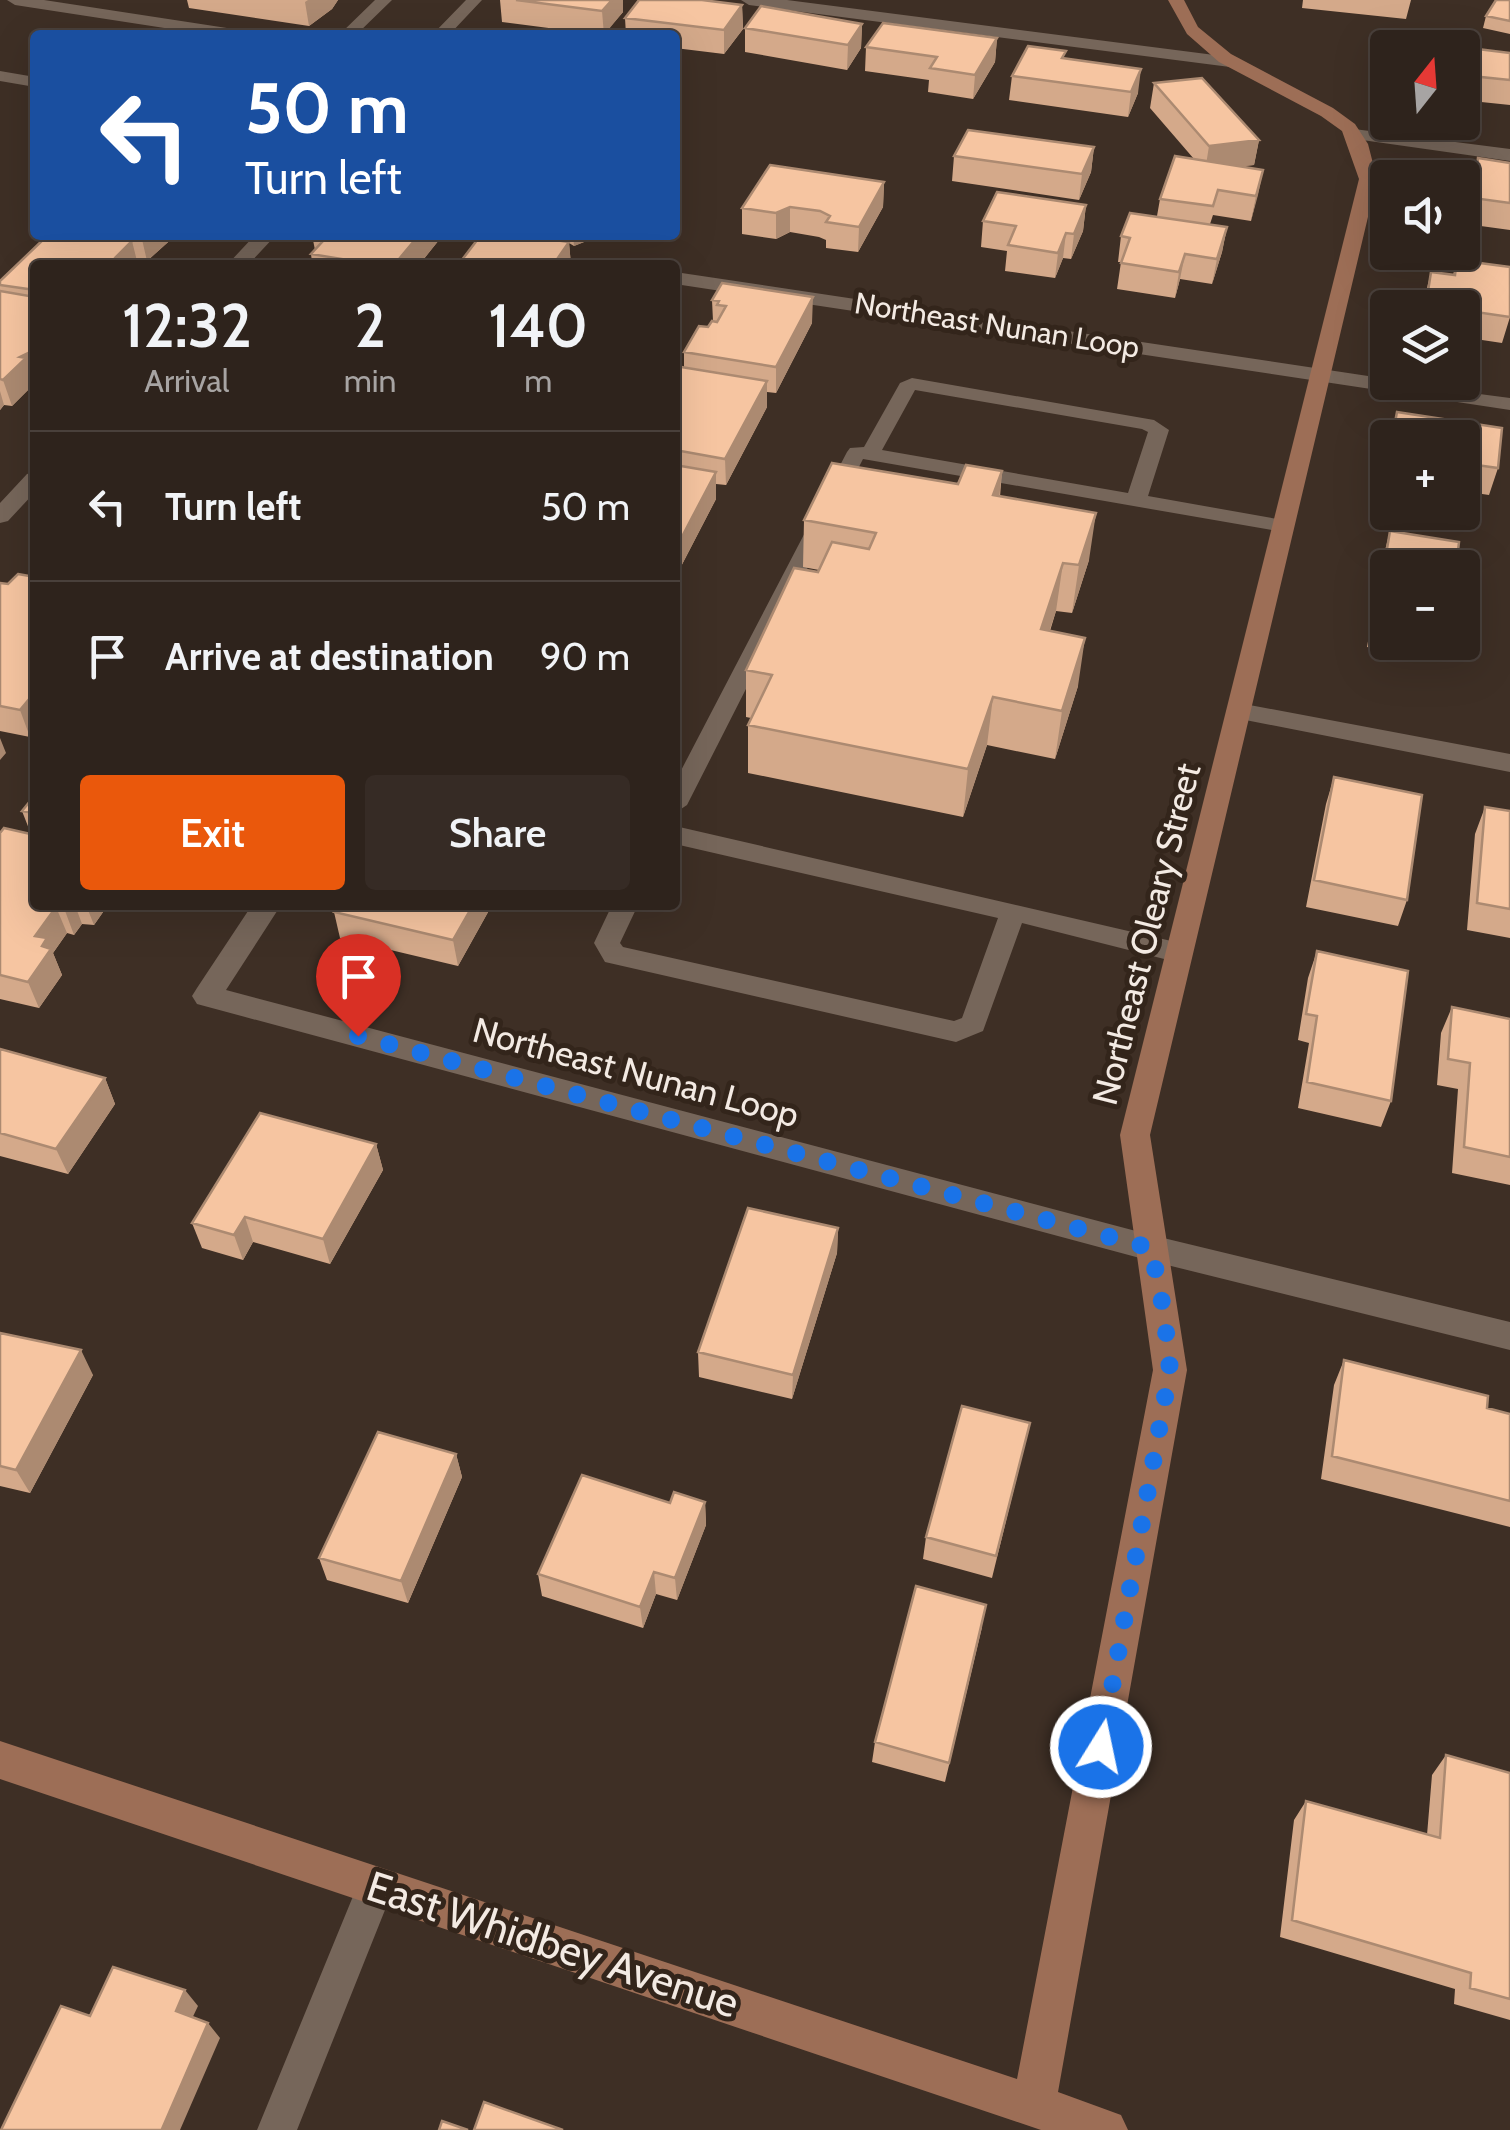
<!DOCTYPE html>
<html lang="en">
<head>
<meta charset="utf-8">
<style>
	:root { --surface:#2e231c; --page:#362b25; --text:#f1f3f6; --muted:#a7a4a3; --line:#49403b; --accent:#ea580c }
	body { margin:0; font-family:Cabin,sans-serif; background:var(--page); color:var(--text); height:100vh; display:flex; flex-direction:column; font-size:38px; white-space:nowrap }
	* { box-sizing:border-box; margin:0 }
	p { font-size:32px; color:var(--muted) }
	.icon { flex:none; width:55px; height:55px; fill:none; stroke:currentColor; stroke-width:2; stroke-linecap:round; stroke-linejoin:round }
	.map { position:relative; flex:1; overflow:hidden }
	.panel { position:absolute; left:30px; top:260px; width:650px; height:650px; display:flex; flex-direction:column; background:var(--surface); border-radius:10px; box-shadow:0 10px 40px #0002,0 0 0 2px var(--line) }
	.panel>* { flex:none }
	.top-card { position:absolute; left:30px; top:30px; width:650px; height:210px; border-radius:10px; box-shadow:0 10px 40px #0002,0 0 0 2px var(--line); background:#1a4fa0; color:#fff; overflow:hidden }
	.needle { width:65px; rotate:17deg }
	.tools { position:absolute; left:1370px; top:30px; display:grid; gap:20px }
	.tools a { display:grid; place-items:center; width:110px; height:110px; border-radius:10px; background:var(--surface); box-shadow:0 10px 40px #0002,0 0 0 2px var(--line); font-size:50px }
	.pin { position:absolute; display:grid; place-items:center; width:85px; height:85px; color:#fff; margin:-102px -42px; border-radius:50% 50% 50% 0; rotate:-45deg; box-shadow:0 0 10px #0007 }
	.pin .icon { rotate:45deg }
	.me { position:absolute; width:110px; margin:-55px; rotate:10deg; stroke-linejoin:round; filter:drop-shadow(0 0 8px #0008) }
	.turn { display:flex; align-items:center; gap:35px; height:210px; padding:0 50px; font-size:45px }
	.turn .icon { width:130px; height:130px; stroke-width:2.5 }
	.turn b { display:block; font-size:70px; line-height:85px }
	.eta { display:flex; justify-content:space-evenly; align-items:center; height:170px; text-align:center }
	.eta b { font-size:60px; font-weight:600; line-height:70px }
	.button { display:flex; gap:20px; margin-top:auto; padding:20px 50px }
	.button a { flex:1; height:115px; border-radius:10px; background:var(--accent); color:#fff; font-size:40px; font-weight:600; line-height:115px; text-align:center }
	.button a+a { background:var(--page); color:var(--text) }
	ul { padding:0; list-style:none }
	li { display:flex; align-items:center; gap:30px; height:150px; padding:0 50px; border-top:2px solid var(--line) }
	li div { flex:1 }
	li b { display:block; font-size:38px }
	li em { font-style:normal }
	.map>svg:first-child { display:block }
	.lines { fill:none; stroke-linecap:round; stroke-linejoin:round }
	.lane { fill:#76665a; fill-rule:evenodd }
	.street { fill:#76665a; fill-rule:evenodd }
	.secondary { fill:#9d6e56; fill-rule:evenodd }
	.wall { fill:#d4a98a }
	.shaded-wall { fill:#ac8a71 }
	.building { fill:#f6c5a1; stroke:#ac8a71; stroke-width:2.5 }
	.route { stroke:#1a73e8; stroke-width:18; stroke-dasharray:0 32.4 }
	.labels { text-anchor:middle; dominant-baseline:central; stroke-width:10; stroke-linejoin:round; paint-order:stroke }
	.far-street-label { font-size:30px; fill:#f3eae3; stroke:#33251b }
	.street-label { font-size:35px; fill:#f3eae3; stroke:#33251b }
	.near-street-label { font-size:42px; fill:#f3eae3; stroke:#33251b }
</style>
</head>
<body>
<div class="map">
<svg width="1510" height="2130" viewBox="0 0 1510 2130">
	<rect width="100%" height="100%" fill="#3e2f25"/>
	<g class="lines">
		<!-- lane -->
		<path class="lane" d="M7,0H44L240,30L248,35H210L15,5Z
			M375,0H392L356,35H339Z
			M466,0H482L449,35H432Z
			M912,378L1154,420L1169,430L1148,496L1283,520L1294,526L1283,532L863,459L687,805L675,813V782L847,452L850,448L864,447L900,383ZM915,390L1142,429L1148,432L1128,493L882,450Z
			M675,826L1180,943L1189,946L1193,953L1189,960L1180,963L1022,923L983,1031L956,1042L605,962L594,943L612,905H638L620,943L623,947L954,1021L962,1018L998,918L675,844Z
			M376,1866L389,1872L395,1885L297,2130H257L363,1872Z"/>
		<!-- street -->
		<path class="street" d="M741,0H787L1230,57L1239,62L1230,67L749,5Z
			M0,71L35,77V87L0,81Z
			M1354,129L1510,149V161L1348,138L1345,134Z
			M255,235H276L248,265H227Z
			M675,272L1388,379V382L1510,398V410L675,284Z
			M35,472V492L8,521L0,523V503L27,474Z
			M1239,703L1510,754V772L1230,717L1226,711Z
			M252,905H281L226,990L1151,1235L1510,1322V1350L1151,1261L197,1004L192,996L197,988Z"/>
		<!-- secondary -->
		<path class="secondary" d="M1168,0H1184L1198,27L1231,54L1333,108L1355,124L1368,144L1377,179L1150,1135L1187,1370L1058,2092L1121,2115L1128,2130H1041L0,1779V1741L1017,2079L1153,1370L1120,1135L1359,179L1342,131L1321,116L1219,62L1187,34Z"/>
	</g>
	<!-- wall -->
	<path class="wall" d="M187,0H338L332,9L309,26L189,8Z
		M500,0H623V12L603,35L502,22Z
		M1303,0H1411L1406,19L1302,8Z
		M1510,0V34L1483,28L1486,16Z
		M742,5L743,29L724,54L675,48V35H626L625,18Z
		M862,24L861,48L847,70L745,52V28Z
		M997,38L995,62L973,99L928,92L929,80L865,71L866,47Z
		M1462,48L1510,53V105L1462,100Z
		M1012,76L1138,93L1128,117L1009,100Z
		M1154,83L1259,140L1254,165L1241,166L1263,170L1251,221L1213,215L1210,224L1227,227L1222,252L1212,284L1180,279L1175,298L1117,289L1121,262H1118L1121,236L1157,216L1160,199L1194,159L1150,108Z
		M1094,147L1091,172L1079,200L952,181L954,156Z
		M1478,158L1510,163V230L1466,224L1471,184Z
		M884,182L883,207L858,252L826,248V240L819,237L790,232L776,239L742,234V208Z
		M1086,205L1083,231L1071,259L1063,258L1055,278L1005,271L1007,251L981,247L983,221Z
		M48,235H176L147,261L137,259L138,265H35L34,384L12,406L4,405L0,410V281Z
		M317,235H443L419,265H294L312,262L311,254L315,250L313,240Z
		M557,235L599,236L574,246L569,243L571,265H458L568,242Z
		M1457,260L1510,317L1502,343L1462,337V308H1422L1431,272L1453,275Z
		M712,300L812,323L776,393L767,392V407L726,485L716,484V499L675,578V366L684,368V352L713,321Z
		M1397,412L1502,428L1498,468L1489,495L1462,491V438H1390Z
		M1388,449V478L1382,477Z
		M1002,471L1000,497L1089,560L1072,613L1056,611L1050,631L1078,686L1055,759L987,745L963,817L748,773V725L751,718L746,717V670L819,570L803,567L804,520L958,484Z
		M1390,531L1388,568V642H1444L1438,660L1367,647L1383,558Z
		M35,577V731L30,737L0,731V583L8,584Z
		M1334,777L1407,900L1398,926L1306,907L1326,804Z
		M35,795V905H108L94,925L82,924L74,935L67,933L53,953L62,975L39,1008L0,999V833L31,834L22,811Z
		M1485,807L1510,811V938L1467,930L1475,834Z
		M492,905L458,966L340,938L334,912Z
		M1317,951L1391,1101L1381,1127L1298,1108L1309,1043L1298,1040L1308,978Z
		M1452,1007L1510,1019V1185L1452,1173L1458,1089L1437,1085L1441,1033Z
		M0,1049L105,1078L115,1104L68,1174L0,1156Z
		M376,1144L383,1170L330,1264L253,1242L243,1260L202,1248L192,1223Z
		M838,1228L837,1253L792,1399L699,1377L698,1352Z
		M0,1333L93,1375L30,1493L0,1486Z
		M1344,1360L1487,1408L1510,1414V1527L1321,1479L1334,1385Z
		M1030,1423L992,1578L923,1559L926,1537Z
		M456,1454L462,1477L408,1603L327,1580L319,1558Z
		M705,1502L706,1525L677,1600L656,1594L643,1628L542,1596L538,1574L670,1503Z
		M982,1627L945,1782L872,1762L875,1742Z
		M1446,1755L1510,1773V2020L1454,2004L1455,1989L1280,1937L1294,1820L1306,1801L1427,1835L1432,1775Z"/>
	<!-- shaded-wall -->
	<path class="shaded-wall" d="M308,0H338L332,9L309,26L305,2Z
		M612,0H623V12L604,35L602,11Z
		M742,5L743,29L724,54V30Z
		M862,24L861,48L847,70L848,45Z
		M997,38L995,62L973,99L975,75Z
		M1141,69L1138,93L1128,117L1131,92Z
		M1259,140L1254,165L1205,171L1209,146Z
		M1094,147L1091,172L1079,200L1082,174Z
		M1263,170L1258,195L1251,221L1256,196Z
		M884,182L883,207L858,252L859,227Z
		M1086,205L1083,231L1071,259L1074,234Z
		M790,207V232L776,239V213Z
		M1227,227L1222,252L1212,284L1217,259Z
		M1066,233L1063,258L1055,278L1058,253Z
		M141,235H176L147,261Z
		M419,235H443L419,265H394Z
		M573,235H599V236L574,246Z
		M132,241L138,265H115L116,257Z
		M569,242L571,265H553Z
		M1185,254L1180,279L1175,298L1179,272Z
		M813,297L812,323L776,393V367Z
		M35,348L34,384L12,406L3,380L20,357Z
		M767,381V407L726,485L725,459Z
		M0,391L4,405L0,410Z
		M1002,471L997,518L993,495Z
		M716,472V499L675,578V550Z
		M1096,513L1089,560L1072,613L1079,565Z
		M1063,563L1056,611L1034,677L1041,629Z
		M1085,638L1078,686L1055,759L1062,711Z
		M35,692V731L30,737L20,710Z
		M993,697L987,745L963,817L968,769Z
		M0,738L6,753L0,760Z
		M66,905H75L82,924L74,935L64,908Z
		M86,905H108L94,925Z
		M473,905H492L458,966L453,940Z
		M56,907L67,933L53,953L62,975L39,1008L28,982L35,936Z
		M105,1078L115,1104L68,1174L56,1149Z
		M376,1144L383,1170L330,1264L323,1239Z
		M245,1217L253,1242L243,1260L234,1235Z
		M838,1228L837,1253L792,1399L793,1375Z
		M81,1350L93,1375L30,1493L16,1470Z
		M456,1454L462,1477L408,1603L401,1581Z
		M705,1502L706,1525L677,1600L675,1578Z
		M654,1572L656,1594L643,1628L640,1607Z
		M185,1990L198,2006L188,2027L176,2011Z
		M208,2023L220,2038L180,2130H163L162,2129Z"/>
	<!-- building -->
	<path class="building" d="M516,0H612L602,11Z
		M639,0H702L742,5L724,30L625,18Z
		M1496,0H1510V21L1486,16Z
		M761,6L862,24L848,45L745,28Z
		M883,23L997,38L975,75L930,68L937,57L866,47Z
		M1437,44L1510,53V80L1462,75V48H1437Z
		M1028,46L1066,51L1062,58L1141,69L1131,92L1012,76Z
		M1202,78L1259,140L1209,146L1154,83Z
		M968,130L1094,147L1082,174L954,156Z
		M1175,156L1263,170L1256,196L1218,190L1213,206L1160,199Z
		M1478,158L1510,163V203L1473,198Z
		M770,165L884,182L859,227L826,222L830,216L820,211L790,207L776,213L742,208Z
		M997,192L1086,205L1074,234L1066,233L1058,253L1008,245L1016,226L983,221Z
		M1130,213L1227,227L1217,259L1185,254L1179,272L1121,263L1130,238L1121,236Z
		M48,235H93L132,241L116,257L122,258L115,265H35V290L0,285V281Z
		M317,235H419L394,265H378L311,254L323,241L313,240Z
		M481,235H518L569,242L553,265H458Z
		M300,260L332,265H294Z
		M1457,260L1510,267V317L1462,310V308H1447L1426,304L1431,272L1455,275Z
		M722,283L813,297L776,367L684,352L699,326L708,327L712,321L717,322L726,306L717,305L719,301L712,300Z
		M0,291L35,297V348L30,352L20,357L26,358L3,380L0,379Z
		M675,366L767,381L725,459L675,450Z
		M1397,412L1502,428L1498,468L1462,463V438H1392Z
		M832,463L958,484L966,465L1002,471L993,495L1096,513L1079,565L1063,563L1041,629L1085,638L1062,711L993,697L968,769L748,725L772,675L746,670L794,568L818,572L832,542L869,549L876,533L804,520Z
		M675,465L716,472L675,550Z
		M1390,531L1459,542L1456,568H1388V622L1375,620Z
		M18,574L35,577V692L20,710L0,706V583L8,584Z
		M1334,777L1422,795L1407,900L1314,880Z
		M35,795V813L22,811Z
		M1485,807L1510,811V909L1477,903Z
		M4,828L35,835V905H66L64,908L56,907L35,936L47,938L42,946L51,949L28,982L0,975V833Z
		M338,905H473L453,940L334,912Z
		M1317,951L1408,971L1391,1101L1307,1082L1317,1016L1306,1014Z
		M1452,1007L1510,1019V1157L1464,1147L1470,1063L1448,1059Z
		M0,1049L105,1078L56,1149L0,1133Z
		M260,1113L376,1144L323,1239L245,1217L234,1235L192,1223Z
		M748,1208L838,1228L793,1375L698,1352Z
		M0,1333L81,1350L16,1470L0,1466Z
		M1344,1360L1488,1396L1487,1408L1510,1414V1501L1332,1456Z
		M962,1406L1030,1423L996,1556L926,1537Z
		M378,1432L456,1454L401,1581L319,1558Z
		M582,1475L670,1503L674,1492L705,1502L675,1578L654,1572L640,1607L538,1574Z
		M916,1586L986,1605L949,1763L875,1742Z
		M1446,1755L1510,1773V1999L1470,1988L1471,1973L1292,1920L1306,1801L1440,1838Z
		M113,1967L185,1990L176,2011L208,2023L162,2129L165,2130H1L61,2006L90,2016Z
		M484,2102L563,2130H474Z
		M442,2121L468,2130H439Z"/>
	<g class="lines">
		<!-- route -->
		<path class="route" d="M358,1036L1151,1248L1164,1312L1170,1370L1101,1747"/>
	</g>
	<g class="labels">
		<!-- far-street labels -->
		<g class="far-street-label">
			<text transform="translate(997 325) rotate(9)">Northeast Nunan Loop</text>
		</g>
		<!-- street labels -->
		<g class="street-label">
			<text transform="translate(1146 934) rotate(-76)">Northeast Oleary Street</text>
			<text transform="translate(636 1072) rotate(15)">Northeast Nunan Loop</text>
		</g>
		<!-- near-street labels -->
		<g class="near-street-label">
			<text transform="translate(553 1944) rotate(18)">East Whidbey Avenue</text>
		</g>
	</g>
</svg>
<div class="tools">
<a><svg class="needle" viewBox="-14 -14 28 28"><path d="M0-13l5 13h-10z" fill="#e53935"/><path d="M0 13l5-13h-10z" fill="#a7a4a3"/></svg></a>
<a><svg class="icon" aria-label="sound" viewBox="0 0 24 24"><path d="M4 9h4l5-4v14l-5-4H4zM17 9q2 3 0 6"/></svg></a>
<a><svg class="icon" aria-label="layers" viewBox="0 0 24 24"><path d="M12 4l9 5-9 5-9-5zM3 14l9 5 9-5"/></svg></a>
<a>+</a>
<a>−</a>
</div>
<div class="pin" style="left:358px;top:1036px;background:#d93025"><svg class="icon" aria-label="arrive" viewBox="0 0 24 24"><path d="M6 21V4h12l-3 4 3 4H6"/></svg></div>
<svg class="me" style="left:1101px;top:1747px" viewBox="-20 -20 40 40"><circle r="17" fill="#1a73e8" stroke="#fff" stroke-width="3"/><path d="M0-11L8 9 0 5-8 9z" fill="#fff"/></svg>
<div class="top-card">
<div class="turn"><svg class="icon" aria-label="left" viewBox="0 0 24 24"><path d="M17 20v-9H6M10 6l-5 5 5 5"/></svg><div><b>50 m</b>Turn left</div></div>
</div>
<section class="panel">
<div class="eta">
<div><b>12:32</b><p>Arrival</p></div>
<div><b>2</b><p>min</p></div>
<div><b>140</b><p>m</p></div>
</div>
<ul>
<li><svg class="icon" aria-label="left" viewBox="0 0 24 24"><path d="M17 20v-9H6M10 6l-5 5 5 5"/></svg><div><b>Turn left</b></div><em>50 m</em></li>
<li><svg class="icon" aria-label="arrive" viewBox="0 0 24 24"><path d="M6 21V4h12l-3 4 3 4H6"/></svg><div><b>Arrive at destination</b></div><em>90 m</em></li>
</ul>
<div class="button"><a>Exit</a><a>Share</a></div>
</section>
</div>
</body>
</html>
